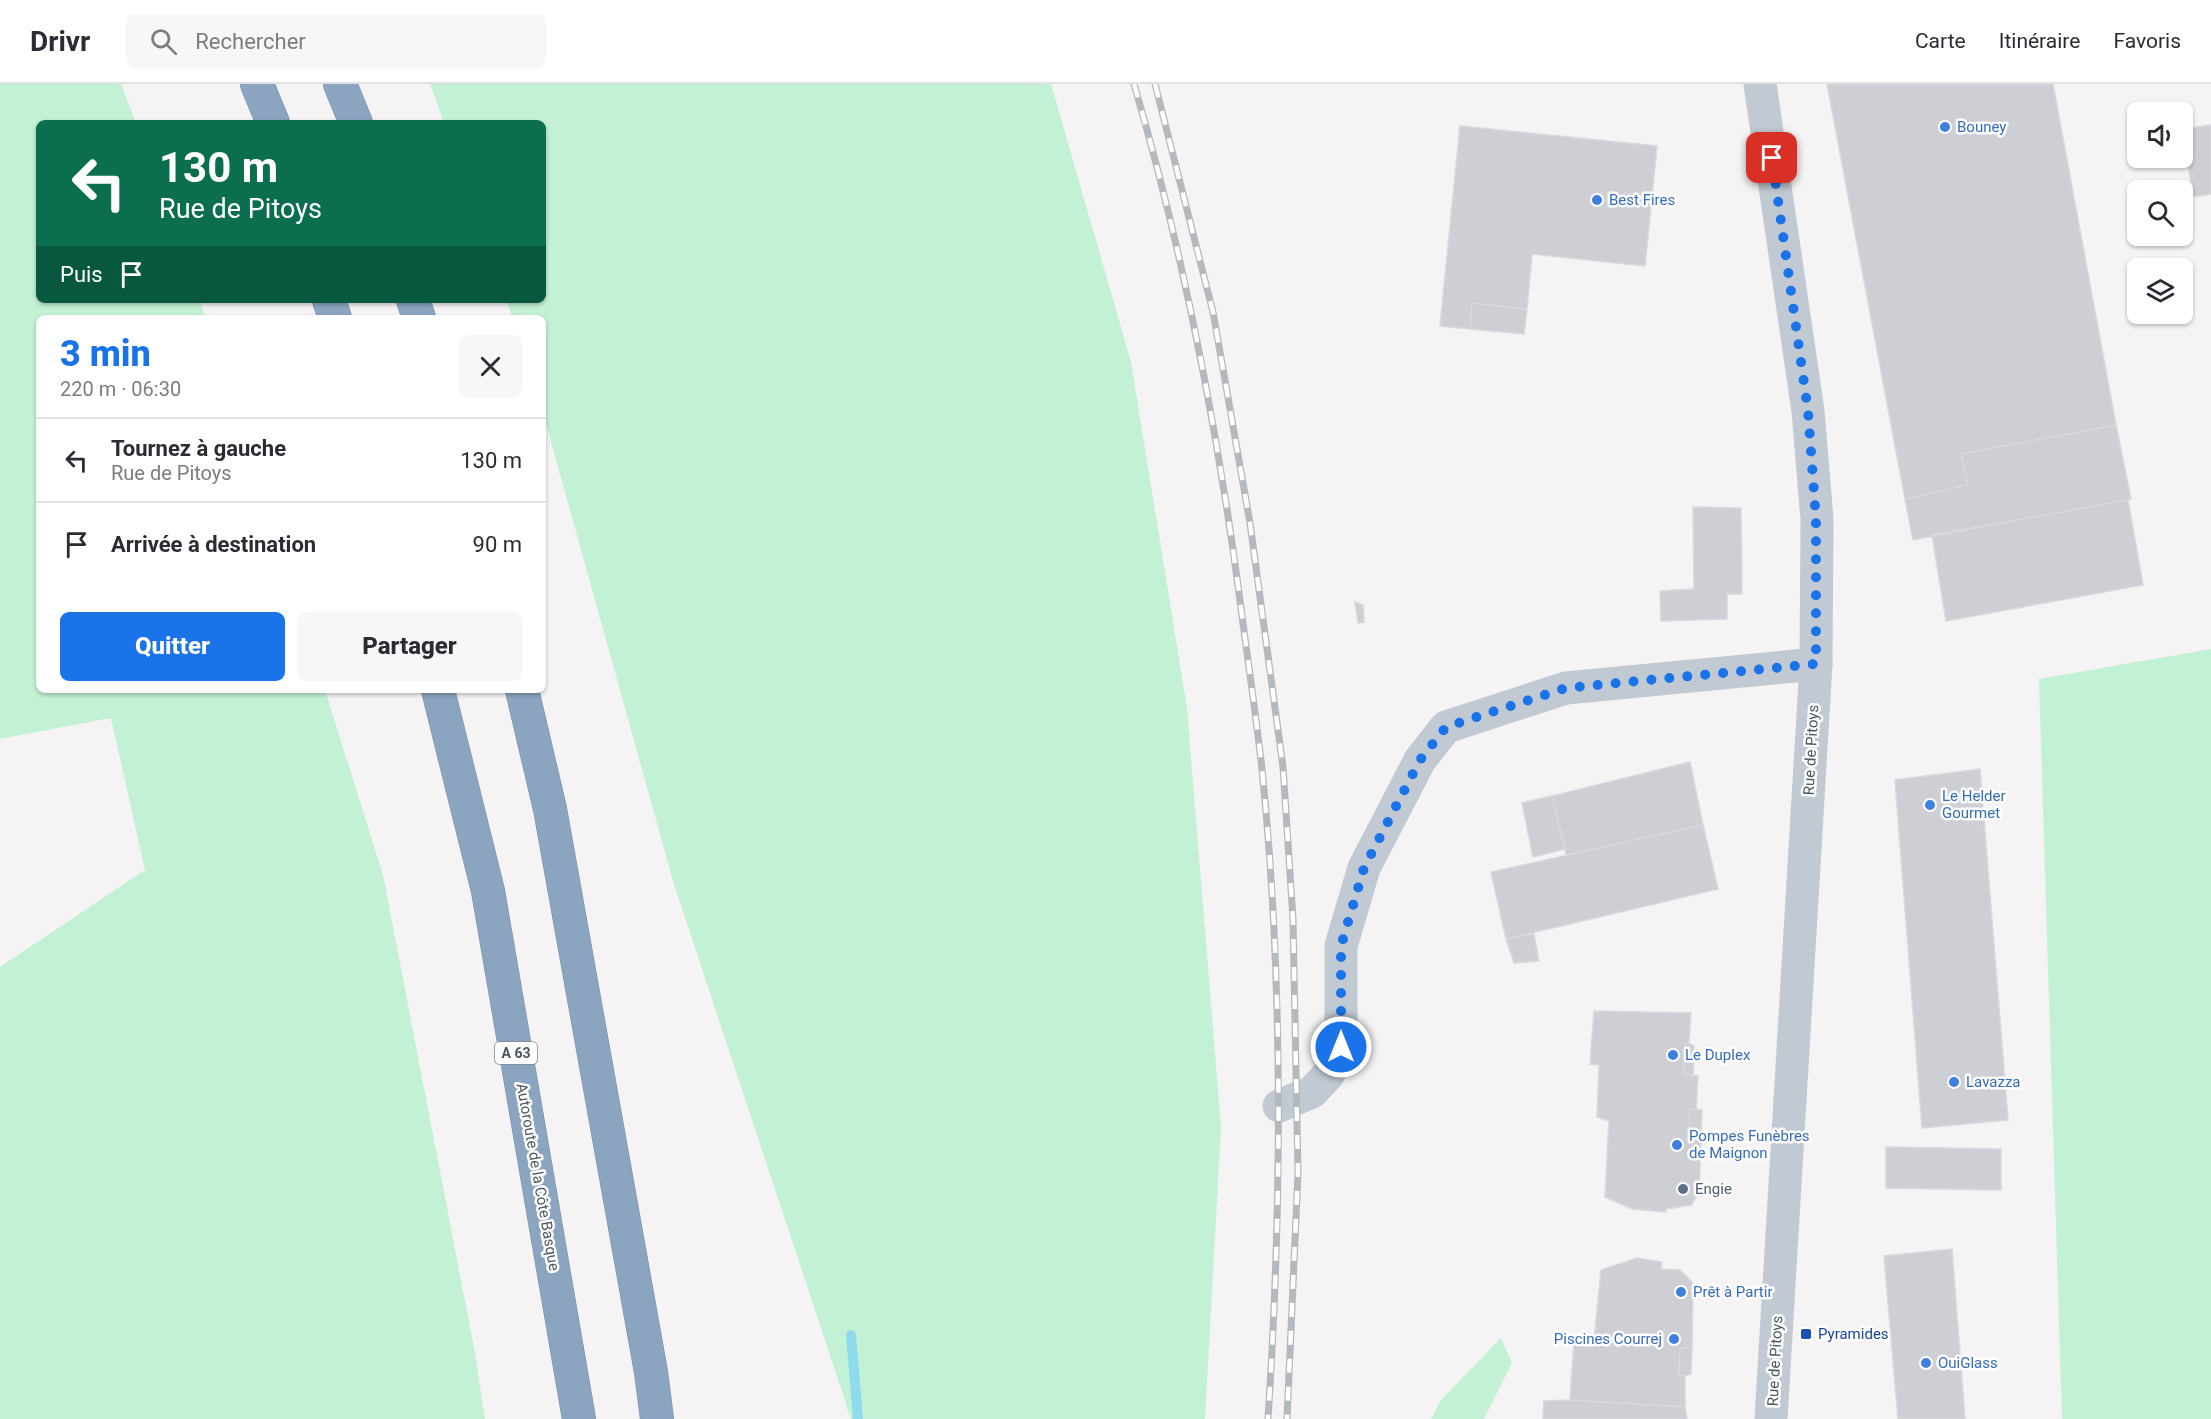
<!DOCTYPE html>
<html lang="fr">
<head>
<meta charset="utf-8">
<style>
	:root { --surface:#fff; --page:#f7f7f7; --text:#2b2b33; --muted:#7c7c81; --line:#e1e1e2; --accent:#1a73e8 }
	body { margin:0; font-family:Roboto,sans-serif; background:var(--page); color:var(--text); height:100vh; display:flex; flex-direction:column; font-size:22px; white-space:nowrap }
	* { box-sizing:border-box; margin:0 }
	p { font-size:20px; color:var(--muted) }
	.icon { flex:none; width:33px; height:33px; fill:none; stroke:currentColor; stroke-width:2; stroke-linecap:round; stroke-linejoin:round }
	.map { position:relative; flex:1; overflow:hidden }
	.drawer { position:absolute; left:36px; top:231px; width:510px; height:378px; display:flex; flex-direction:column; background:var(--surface); border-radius:9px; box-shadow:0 2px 4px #0004 }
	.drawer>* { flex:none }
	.banner { position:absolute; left:36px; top:36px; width:510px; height:183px; border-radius:9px; box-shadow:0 2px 4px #0004; background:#0b6e4f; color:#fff; overflow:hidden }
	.buttons { position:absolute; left:2127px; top:18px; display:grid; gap:12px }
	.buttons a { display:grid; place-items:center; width:66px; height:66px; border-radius:9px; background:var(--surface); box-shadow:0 2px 4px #0004; font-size:30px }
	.pin { position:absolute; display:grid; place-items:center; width:51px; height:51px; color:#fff; margin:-26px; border-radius:12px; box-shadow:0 3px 9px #0006 }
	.me { position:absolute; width:66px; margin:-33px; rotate:0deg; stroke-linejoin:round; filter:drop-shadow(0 0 4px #0008) }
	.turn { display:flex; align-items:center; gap:21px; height:126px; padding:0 24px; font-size:27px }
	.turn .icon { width:78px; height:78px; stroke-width:2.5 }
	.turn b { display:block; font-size:42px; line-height:51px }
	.then { display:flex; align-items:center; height:57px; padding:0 24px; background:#0003; gap:12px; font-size:22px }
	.round { display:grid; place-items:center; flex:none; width:63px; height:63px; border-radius:9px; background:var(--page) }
	.overview { display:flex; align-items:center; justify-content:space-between; height:102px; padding:0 24px }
	h1 { font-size:36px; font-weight:800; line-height:45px; color:var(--accent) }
	.primary-button { display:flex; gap:12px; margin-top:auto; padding:12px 24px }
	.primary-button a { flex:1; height:69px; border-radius:9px; background:var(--accent); color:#fff; font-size:24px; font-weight:800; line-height:69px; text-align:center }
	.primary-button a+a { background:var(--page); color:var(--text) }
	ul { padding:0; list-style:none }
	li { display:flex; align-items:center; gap:18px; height:84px; padding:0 24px; border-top:2px solid var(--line) }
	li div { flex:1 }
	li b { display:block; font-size:22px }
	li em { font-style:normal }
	header { display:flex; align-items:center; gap:36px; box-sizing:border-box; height:84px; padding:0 30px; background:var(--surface); border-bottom:2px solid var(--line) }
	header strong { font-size:28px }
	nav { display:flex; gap:33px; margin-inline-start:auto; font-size:21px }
	.search { width:420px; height:54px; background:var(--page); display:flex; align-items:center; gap:15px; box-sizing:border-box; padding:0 21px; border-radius:9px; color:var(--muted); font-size:22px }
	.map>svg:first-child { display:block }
	.green { fill:#c3f1d5 }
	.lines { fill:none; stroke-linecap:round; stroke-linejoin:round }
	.stream { stroke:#90daee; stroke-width:10 }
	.building { fill:#cdcfd5; stroke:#d7d9de; stroke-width:1.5 }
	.motorway-casing { stroke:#7690ad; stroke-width:34 }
	.minor { stroke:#c1cad2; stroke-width:33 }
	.tertiary { stroke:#c1cad2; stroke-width:33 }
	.motorway { stroke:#8ba5c1; stroke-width:33 }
	.rail-casing { stroke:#b5b8bd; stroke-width:7 }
	.rail { stroke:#fff; stroke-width:4.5; stroke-dasharray:14; stroke-linecap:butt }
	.route { stroke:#1a73e8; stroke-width:10; stroke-dasharray:0 18 }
	.shop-dot { fill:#3f7fe0; stroke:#fff; stroke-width:2 }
	.service-dot { fill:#5c6f8a; stroke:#fff; stroke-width:2 }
	.transit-dot { fill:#1a4fb4; stroke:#fff; stroke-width:2 }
	.labels { text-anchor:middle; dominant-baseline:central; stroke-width:5; stroke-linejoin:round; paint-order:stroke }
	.shield { fill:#fff; stroke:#808990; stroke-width:1.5 }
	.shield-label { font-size:14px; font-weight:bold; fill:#4a5661 }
	.shop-label { font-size:15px; fill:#366cbe; stroke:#fff; text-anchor:start }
	.street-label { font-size:15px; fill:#4a5661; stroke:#fff }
	.service-label { font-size:15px; fill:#4e5e75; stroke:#fff; text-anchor:start }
	.transit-label { font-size:15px; fill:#164399; stroke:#fff; text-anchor:start }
</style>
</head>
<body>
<header>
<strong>Drivr</strong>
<div class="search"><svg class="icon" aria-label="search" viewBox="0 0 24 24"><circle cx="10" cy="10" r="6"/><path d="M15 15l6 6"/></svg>Rechercher</div>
<nav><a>Carte</a><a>Itinéraire</a><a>Favoris</a></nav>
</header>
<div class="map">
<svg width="2211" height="1335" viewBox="0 0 2211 1335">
	<rect width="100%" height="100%" fill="#f5f3f3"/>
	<!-- green -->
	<path class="green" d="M0,0H121L136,39H39V216H200L205,234H39V606H325L383,791L475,1269L485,1335H0V883L145,786L111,634L0,655Z
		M430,0H1051L1131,278L1187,624L1221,1043L1205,1335H851L673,797L543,329V234H513L506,216H543V39H444Z
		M2211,565V1335H2062L2039,595Z
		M1501,1254L1512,1279L1484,1335H1431L1441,1316Z"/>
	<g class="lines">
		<!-- stream -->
		<path class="stream" d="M851,1251L858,1335"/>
	</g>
	<!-- building -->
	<path class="building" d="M1827,0H2053L2116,341L1961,370L1968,401L1905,415Z
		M2211,41V110L2193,113L2183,45Z
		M1460,42L1657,62L1645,182L1532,170L1527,225L1472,219L1470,245L1440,242Z
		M1472,219L1527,225L1524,250L1470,245Z
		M2116,341L2131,415L1913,456L1905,415L1968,401L1961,370Z
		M2128,416L2143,501L1946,537L1932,451Z
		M1693,423L1741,424L1742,510H1727V535L1661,537L1660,507L1694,505Z
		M1355,518L1363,521L1364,538L1358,539Z
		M1690,678L1703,741L1566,771L1552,712Z
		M1980,685L2008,1036L1922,1044L1895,696Z
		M1552,712L1565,765L1533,773L1522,719Z
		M1703,741L1718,805L1506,855L1491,788Z
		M1534,850L1539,877L1514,879L1506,855Z
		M1594,927L1691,929L1689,959L1685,960L1684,990L1698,992L1696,1026L1690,1025L1689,1053L1701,1056L1699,1109L1691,1121L1666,1125V1128L1632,1125L1605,1113L1609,1037L1597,1033L1599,981L1590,980Z
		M1689,959L1694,962L1693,992L1684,990L1685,960Z
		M1690,1025L1702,1026L1701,1056L1689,1053Z
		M1886,1063L2001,1065V1106L1886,1104Z
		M1952,1165L1965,1335H1898L1884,1172Z
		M1637,1174L1662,1178L1661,1185L1680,1186L1693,1199L1692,1264H1680L1679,1292H1685V1323L1570,1316L1574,1258L1594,1257L1601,1186Z
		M1680,1264H1692L1691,1290L1685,1292H1679Z
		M1570,1316L1685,1323L1687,1335H1543L1544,1317Z"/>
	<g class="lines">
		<!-- motorway casing -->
		<g class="motorway-casing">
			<path id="motorway" d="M257,0L273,39
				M340,0L356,39
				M329,216L335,234
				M413,216L419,234
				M438,606L488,807L579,1335
				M522,606L550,725L651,1288L657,1335"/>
		</g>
		<!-- minor -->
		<path class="minor" d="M1279,1022L1312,1008L1328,991L1341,963V862L1364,784L1420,676L1446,643L1566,604L1816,580"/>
		<!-- tertiary -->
		<path class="tertiary" d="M1760,0L1808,327L1817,435L1816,580L1771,1335"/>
		<!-- motorway -->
		<use href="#motorway" class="motorway"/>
		<!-- rail casing -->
		<g class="rail-casing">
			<path id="rail" d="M1134,0C1184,171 1218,347 1241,524C1248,578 1256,631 1262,685C1284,901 1282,1119 1268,1335
				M1155,0L1213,228L1250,439L1283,683L1293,835L1298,1089L1287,1335"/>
		</g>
		<!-- rail -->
		<use href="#rail" class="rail"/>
	</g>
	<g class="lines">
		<!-- route -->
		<path class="route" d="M1341,963V862L1364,784L1420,676L1446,643L1566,604L1816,580V435L1808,327L1772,74"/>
	</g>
	<!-- markers -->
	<g class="shop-dot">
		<circle cx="1945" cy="43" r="6"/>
		<circle cx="1597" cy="116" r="6"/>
		<circle cx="1930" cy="721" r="6"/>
		<circle cx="1673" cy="971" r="6"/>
		<circle cx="1954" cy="998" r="6"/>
		<circle cx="1677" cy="1061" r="6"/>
		<circle cx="1681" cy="1208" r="6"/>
		<circle cx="1674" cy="1255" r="6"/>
		<circle cx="1926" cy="1279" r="6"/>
	</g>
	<circle class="service-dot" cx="1683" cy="1105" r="6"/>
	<rect class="transit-dot" x="1800" y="1244" width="12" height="12" rx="3"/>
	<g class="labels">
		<!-- shield labels -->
		<rect class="shield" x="495" y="958" width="42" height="22" rx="4.5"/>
		<g class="shield-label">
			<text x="516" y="969">A 63</text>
		</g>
		<!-- shop labels -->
		<g class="shop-label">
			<text x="1957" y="43">Bouney</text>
			<text x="1609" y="116">Best Fires</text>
			<text x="1942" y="712">Le Helder<tspan x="1942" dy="17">Gourmet</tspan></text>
			<text x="1685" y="971">Le Duplex</text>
			<text x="1966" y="998">Lavazza</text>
			<text x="1689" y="1052">Pompes Funèbres<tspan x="1689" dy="17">de Maignon</tspan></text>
			<text x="1693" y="1208">Prêt à Partir</text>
			<text x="1662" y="1255" text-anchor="end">Piscines Courrej</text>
			<text x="1938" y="1279">OuiGlass</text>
		</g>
		<!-- street labels -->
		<g class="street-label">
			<text transform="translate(1811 666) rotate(-87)">Rue de Pitoys</text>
			<text transform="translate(538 1093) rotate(80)">Autoroute de la Côte Basque</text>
			<text transform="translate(1775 1277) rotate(-87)">Rue de Pitoys</text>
		</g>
		<!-- service labels -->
		<g class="service-label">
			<text x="1695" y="1105">Engie</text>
		</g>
		<!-- transit labels -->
		<g class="transit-label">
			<text x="1818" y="1250">Pyramides</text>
		</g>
	</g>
</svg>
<div class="buttons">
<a><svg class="icon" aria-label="sound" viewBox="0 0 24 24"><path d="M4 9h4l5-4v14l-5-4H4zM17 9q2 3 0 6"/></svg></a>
<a><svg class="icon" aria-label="search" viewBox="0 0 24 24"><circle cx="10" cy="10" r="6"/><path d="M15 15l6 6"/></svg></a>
<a><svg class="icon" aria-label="layers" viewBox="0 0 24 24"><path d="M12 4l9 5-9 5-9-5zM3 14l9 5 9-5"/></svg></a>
</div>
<div class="pin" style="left:1772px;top:74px;background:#d93025"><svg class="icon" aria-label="arrive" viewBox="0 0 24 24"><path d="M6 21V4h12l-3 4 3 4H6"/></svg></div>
<svg class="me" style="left:1341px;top:963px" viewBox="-20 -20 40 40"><circle r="17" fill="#1a73e8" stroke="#fff" stroke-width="3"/><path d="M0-11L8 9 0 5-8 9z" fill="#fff"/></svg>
<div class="banner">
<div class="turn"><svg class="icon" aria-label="left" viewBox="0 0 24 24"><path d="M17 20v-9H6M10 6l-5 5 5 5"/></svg><div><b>130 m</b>Rue de Pitoys</div></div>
<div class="then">Puis<svg class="icon" aria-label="arrive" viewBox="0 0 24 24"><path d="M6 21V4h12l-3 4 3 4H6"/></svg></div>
</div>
<section class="drawer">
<div class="overview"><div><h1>3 min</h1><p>220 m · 06:30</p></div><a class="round"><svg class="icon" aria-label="close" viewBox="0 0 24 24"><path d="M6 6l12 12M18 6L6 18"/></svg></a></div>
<ul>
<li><svg class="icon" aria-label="left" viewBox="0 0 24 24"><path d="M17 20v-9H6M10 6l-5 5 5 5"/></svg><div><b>Tournez à gauche</b><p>Rue de Pitoys</p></div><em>130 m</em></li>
<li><svg class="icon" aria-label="arrive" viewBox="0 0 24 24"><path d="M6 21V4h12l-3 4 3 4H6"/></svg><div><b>Arrivée à destination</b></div><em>90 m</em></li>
</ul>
<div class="primary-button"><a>Quitter</a><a>Partager</a></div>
</section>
</div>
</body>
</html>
